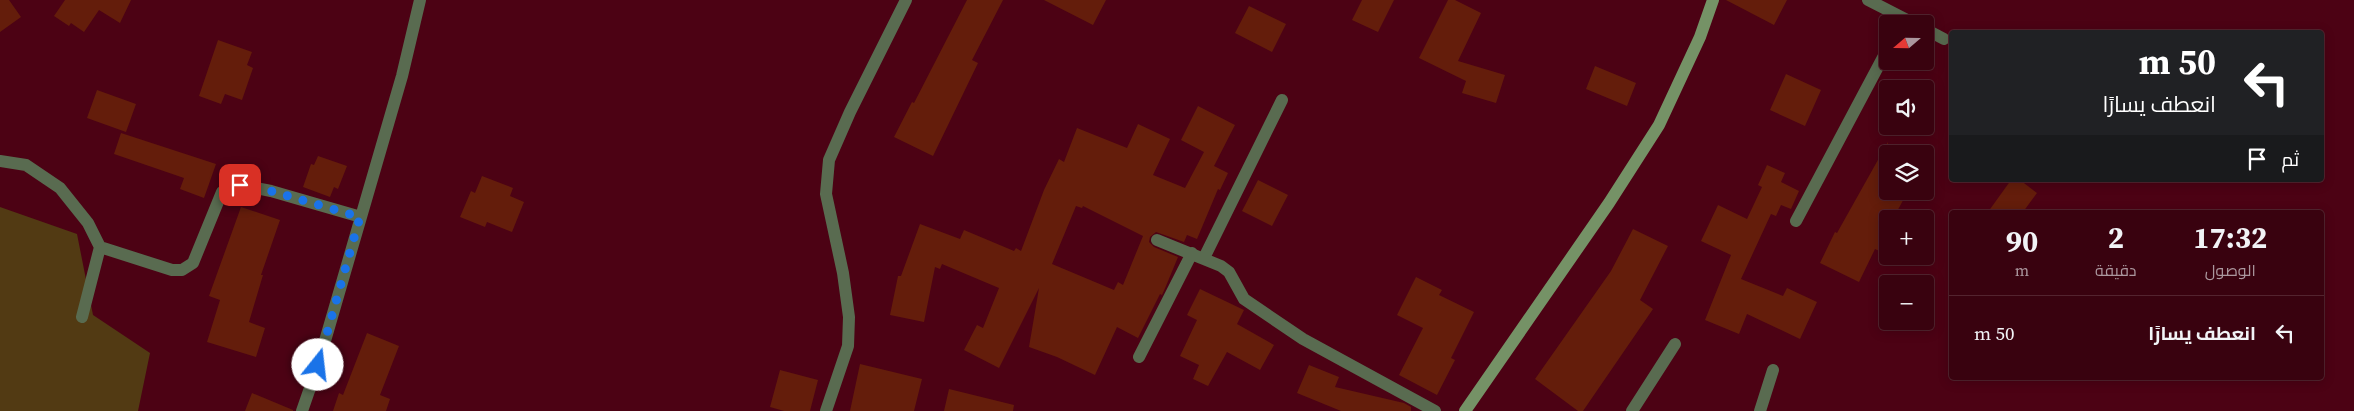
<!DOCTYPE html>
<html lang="ar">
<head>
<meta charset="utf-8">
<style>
	:root { --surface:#39020f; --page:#44101d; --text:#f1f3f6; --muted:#ab979e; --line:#53242f }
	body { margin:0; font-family:"Source Serif 4",Cairo,serif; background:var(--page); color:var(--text); direction:rtl; height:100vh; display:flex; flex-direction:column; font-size:19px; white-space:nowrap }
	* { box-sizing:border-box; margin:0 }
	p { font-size:16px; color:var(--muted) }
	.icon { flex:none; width:28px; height:28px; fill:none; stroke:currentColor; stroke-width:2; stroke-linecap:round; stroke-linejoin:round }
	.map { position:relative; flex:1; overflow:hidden; direction:ltr }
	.sheet { position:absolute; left:1949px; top:210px; width:375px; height:170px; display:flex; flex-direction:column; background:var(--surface); border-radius:5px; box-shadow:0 2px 12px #0003,0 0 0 1px var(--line); direction:rtl }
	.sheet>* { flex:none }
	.hud { position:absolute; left:1949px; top:30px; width:375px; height:152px; border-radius:5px; box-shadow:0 2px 12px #0003,0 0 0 1px var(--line); direction:rtl; background:#202124; color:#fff; overflow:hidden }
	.needle { width:32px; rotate:250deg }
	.tools { position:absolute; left:1879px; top:15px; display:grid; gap:10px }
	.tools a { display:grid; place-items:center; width:55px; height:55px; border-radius:5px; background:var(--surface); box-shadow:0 2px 12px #0003,0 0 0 1px var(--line); font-size:25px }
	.pin { position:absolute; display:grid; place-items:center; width:42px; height:42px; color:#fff; margin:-21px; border-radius:10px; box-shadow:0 2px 8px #0006 }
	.me { position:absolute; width:55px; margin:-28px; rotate:16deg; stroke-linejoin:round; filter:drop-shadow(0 0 4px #0008) }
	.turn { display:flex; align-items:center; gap:18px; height:105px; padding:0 25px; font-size:22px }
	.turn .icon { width:65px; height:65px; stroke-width:2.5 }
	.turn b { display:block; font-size:35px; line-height:42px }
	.then { display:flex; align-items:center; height:48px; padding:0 25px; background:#0003; gap:10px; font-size:19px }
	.eta { display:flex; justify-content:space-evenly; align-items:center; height:85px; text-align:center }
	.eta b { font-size:30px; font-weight:700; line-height:35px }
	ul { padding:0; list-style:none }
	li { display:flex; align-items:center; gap:15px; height:75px; padding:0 25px; border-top:1px solid var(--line) }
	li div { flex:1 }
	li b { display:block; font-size:19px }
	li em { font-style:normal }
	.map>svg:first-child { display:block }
	.grass { fill:#523a13 }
	.building { fill:#641d0b; fill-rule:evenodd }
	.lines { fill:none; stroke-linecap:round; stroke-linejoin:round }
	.street { stroke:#596b50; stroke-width:12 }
	.secondary { stroke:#759266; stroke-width:12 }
	.route { stroke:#1a73e8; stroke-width:9; stroke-dasharray:0 16.2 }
</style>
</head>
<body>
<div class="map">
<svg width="2354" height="411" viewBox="0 0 2354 411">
	<rect width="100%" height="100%" fill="#4c0214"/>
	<!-- grass -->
	<path class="grass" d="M0,207L77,234L93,315L150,353L138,411H0Z"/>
	<!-- building -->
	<path class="building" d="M0,0H9L21,17L0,32Z
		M65,0H131L120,23L99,10L84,32L71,23L69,26L54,16Z
		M967,0H1003L972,60L978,63L933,156L894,137L912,102L914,103Z
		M1044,0H1106L1093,25Z
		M1362,0H1394L1378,32L1352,20Z
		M1448,0H1455L1481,13L1458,61L1505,75L1496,103L1462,93L1466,81L1419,58Z
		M1726,0H1787L1774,25Z
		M1249,6L1286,24L1272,52L1235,33Z
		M218,40L252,52L247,65L253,68L242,100L225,94L221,104L199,96Z
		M1595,66L1636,83L1627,106L1586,89Z
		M1786,74L1821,90L1805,126L1770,110Z
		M97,90L136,104L126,132L87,118Z
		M1198,106L1235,125L1214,166L1228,173L1220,190L1218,189L1197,239L1187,235L1184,242L1156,232L1150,237L1149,242L1154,247L1178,257L1166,286L1162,295L1160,294L1138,338L1117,327L1095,375L1057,357L1029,347L1039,288L999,368L964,350L977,325L983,328L999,288L942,264L940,269L935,267L924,322L890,315L898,276H901L920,224L960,239L964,230L1014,251L1016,248L1021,251L1044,190L1059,159L1064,162L1077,128L1127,148L1138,124L1170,139L1153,175L1185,188L1204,152L1181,140ZM1076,206L1082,208L1083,206L1143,236L1123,285L1118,282L1114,290L1052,264Z
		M121,133L216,164L204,198L180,189L184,178L114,154Z
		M1888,142V191H1908L1893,219H1888V255L1875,249L1859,282L1820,263L1835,232L1837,233Z
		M318,156L347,166L338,189L334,187L330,197L303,187L311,164L314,165Z
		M1767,165L1785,173L1781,182L1799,191L1791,209L1781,205L1776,216L1771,214L1741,279L1783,296L1787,288L1817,302L1800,339L1747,314L1739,334L1705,320L1731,255L1701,241L1718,205L1747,219L1762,187L1758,185Z
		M482,176L513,188L510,196L524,202L512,232L487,222L485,227L460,217L471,191L475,193Z
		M1258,180L1288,195L1272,226L1242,211Z
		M2011,180H2020L2037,193L2023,212H1988Z
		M241,207L280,220L261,275H263L249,322L265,328L256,357L207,342L220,300L209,296Z
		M1633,229L1668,246L1640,300L1653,309L1583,411H1578L1535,379L1611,271Z
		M1416,277L1442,290L1439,295L1474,312L1451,358L1455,360L1437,395L1399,375L1423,328L1397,315Z
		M1200,289L1244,310L1237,324L1274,345L1260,370L1227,352L1208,386L1193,379L1199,365L1180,356L1197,320L1187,315Z
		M367,333L399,346L380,395L390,399L386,411H333L339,393L343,395Z
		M860,364L922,379L914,411H850Z
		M1309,365L1339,377L1335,387L1404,403L1411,407V411H1341L1297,393Z
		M780,370L818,380L810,411H784L770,407Z
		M949,389L1014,405L1013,411H944Z
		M252,393L293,410V411H245Z"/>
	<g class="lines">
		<!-- street -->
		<path class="street" d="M1868,0L1915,24
			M1925,29L1944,39
			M0,161L26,165L60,188L88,223L100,247L82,317
			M1796,221L1888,48
			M1157,240L1221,266L1229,272L1244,299L1303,339L1435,411
			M100,247L172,270H182L193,263L222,192L231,187L240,185L271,191L361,217L402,76L420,0
			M1204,258L1282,100
			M1139,357L1192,253
			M302,411L318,365L361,217
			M826,411L848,346L849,317L843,273L826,194L829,160L850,112L906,0
			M1632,411L1675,344
			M1760,411L1773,370"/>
		<!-- secondary -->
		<path class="secondary" d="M1465,411L1609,203L1659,125L1700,37L1713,0"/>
	</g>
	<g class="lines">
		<!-- route -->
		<path class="route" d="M240,185L271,191L360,217L318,365"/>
	</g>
</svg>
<div class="tools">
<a><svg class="needle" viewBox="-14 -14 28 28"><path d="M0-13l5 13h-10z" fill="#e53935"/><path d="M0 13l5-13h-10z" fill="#ab979e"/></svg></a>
<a><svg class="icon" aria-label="sound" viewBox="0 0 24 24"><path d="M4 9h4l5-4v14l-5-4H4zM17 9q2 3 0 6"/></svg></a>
<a><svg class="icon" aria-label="layers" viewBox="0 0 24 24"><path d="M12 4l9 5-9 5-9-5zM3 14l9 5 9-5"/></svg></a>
<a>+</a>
<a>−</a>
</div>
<div class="pin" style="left:240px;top:185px;background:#d93025"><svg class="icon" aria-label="arrive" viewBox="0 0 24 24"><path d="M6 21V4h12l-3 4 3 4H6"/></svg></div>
<svg class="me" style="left:318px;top:365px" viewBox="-20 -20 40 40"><circle r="19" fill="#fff"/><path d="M0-13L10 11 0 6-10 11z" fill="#1a73e8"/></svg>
<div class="hud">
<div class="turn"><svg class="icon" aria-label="left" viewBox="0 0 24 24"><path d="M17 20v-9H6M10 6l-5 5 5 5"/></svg><div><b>50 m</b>انعطف يسارًا</div></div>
<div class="then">ثم<svg class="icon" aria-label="arrive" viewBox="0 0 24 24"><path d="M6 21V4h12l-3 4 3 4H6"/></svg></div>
</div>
<section class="sheet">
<div class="eta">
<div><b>17:32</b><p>الوصول</p></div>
<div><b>2</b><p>دقيقة</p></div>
<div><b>90</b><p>m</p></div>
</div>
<ul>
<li><svg class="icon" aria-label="left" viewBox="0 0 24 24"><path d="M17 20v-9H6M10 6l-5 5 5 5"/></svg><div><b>انعطف يسارًا</b></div><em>50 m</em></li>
</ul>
</section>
</div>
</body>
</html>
